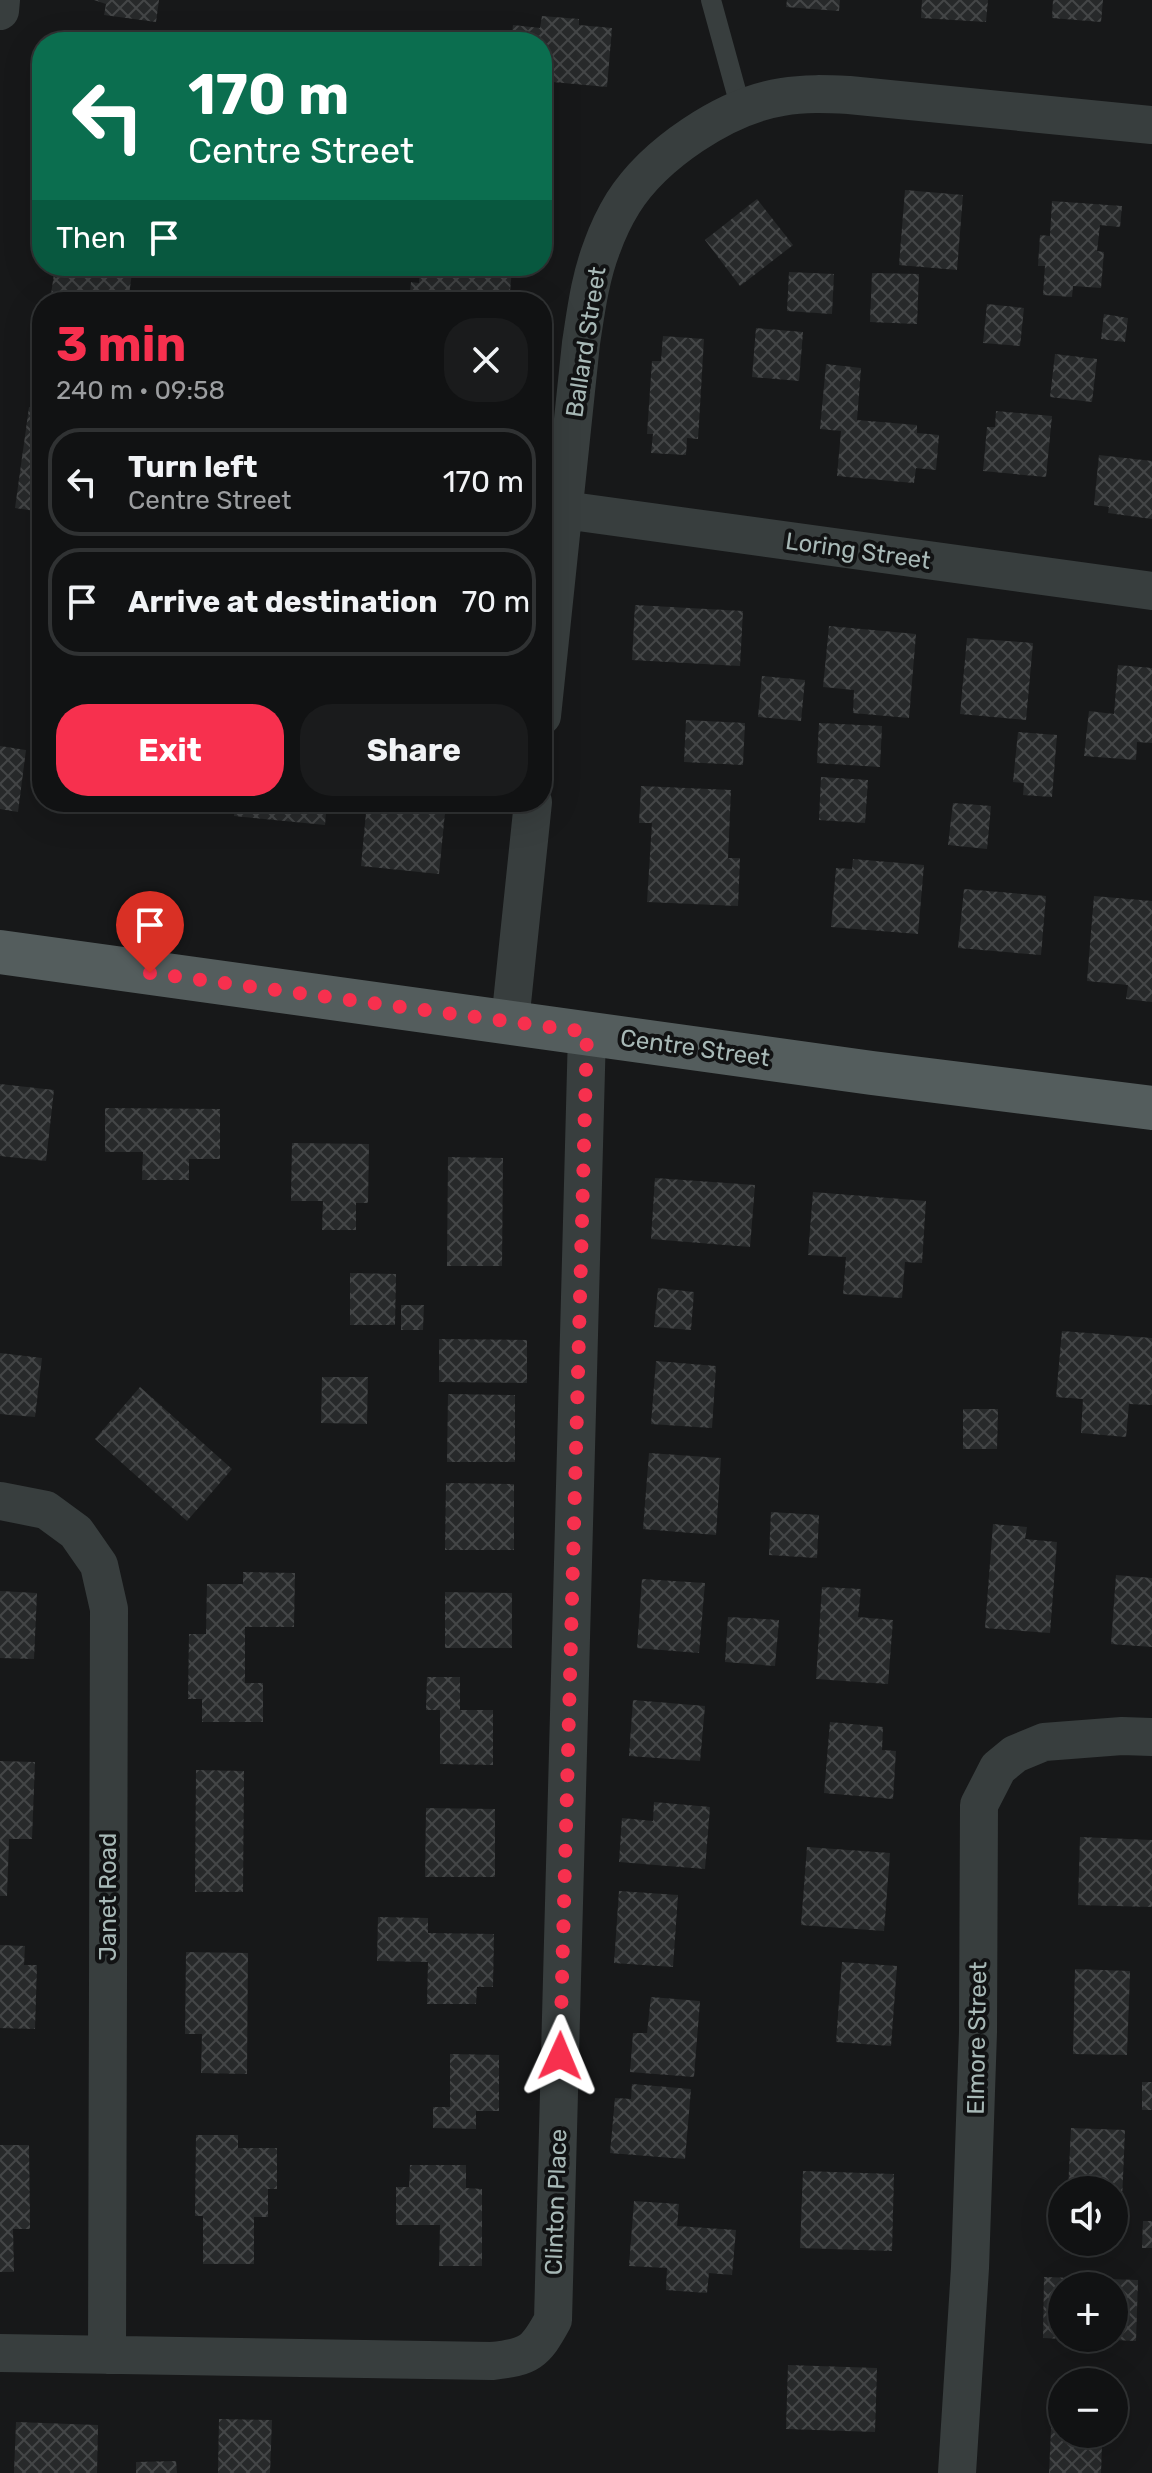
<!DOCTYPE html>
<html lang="en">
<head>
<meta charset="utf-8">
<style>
	:root { --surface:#111213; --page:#1a1b1c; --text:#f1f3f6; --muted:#9c9ea0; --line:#303233; --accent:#f7304e }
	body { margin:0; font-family:Rubik,sans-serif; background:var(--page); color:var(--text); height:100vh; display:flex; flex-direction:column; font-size:30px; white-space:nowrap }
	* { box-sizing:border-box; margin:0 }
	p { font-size:26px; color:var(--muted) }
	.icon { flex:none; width:44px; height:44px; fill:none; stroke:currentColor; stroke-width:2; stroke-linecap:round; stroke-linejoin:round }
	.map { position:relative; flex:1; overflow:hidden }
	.panel { position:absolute; left:32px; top:292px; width:520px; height:520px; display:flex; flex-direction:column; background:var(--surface); border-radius:32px; box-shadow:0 8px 32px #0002,0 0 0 2px var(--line) }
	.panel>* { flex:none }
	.banner { position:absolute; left:32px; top:32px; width:520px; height:244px; border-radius:32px; box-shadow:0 8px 32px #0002,0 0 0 2px var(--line); background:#0b6e4f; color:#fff; overflow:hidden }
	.tools { position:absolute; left:1048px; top:2176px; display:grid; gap:16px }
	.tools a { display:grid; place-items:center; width:80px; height:80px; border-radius:50%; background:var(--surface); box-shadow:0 8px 32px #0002,0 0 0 2px var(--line); font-size:40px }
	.pin { position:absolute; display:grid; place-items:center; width:68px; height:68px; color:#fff; margin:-82px -34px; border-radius:50% 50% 50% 0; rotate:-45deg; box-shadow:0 0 8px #0007 }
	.pin .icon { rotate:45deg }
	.me { position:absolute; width:88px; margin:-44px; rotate:1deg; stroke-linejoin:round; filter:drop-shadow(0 0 6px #0008) }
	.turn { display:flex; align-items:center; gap:28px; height:168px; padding:0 24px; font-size:36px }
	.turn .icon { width:104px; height:104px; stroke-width:2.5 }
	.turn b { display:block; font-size:56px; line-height:68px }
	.then { display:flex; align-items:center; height:76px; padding:0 24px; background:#0003; gap:16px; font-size:30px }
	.round { display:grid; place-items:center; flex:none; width:84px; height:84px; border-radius:32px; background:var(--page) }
	.summary { display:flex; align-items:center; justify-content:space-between; height:136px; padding:0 24px }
	h1 { font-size:48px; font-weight:700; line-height:60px; color:var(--accent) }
	.cta { display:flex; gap:16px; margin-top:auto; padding:16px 24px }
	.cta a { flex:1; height:92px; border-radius:32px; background:var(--accent); color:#fff; font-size:32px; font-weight:700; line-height:92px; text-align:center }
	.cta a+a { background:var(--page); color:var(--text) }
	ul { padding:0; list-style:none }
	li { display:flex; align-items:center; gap:24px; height:108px; margin:0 16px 12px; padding:0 8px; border:4px solid var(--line); border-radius:32px }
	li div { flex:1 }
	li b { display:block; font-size:30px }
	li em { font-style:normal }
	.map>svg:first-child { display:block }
	.building { fill:url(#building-cross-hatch) }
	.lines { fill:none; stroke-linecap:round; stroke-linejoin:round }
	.service { stroke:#383e3e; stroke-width:20 }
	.minor { stroke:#383e3e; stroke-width:38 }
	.primary { stroke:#545d5d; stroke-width:44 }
	.route { stroke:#f7304e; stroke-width:14; stroke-dasharray:0 25.2 }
	.labels { text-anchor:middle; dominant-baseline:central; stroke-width:8; stroke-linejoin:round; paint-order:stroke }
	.street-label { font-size:24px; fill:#a8b9b7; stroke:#121314 }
</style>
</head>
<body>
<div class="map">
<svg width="1152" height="2473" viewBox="0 0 1152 2473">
	<defs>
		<pattern id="building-cross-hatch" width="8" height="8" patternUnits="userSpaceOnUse" patternTransform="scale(2)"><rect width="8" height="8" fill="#27292a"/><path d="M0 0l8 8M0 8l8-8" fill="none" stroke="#444647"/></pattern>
	</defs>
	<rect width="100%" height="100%" fill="#171819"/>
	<!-- building -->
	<path class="building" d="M94,0H159L156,22L104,15L106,4Z
		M787,0H840L839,11L786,7Z
		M922,0H988L986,22L921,18Z
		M1053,0H1103L1101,22L1052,18Z
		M542,16L579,19V25L612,28L607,87L542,81V42H511L513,25L540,28Z
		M905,190L963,195L957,270L899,265Z
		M757,199L793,245L740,286L705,240Z
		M1052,201L1122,206L1120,227L1100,225L1097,251L1104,252L1101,288L1073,286L1072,297L1043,295L1045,266H1038L1040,235L1050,236Z
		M55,266H133L128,302H50Z
		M431,266H470L512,270L509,302H409L411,282L419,283L420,269L431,270Z
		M789,272L834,274L832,314L787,311Z
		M872,273L919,274L917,324L870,322Z
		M257,294L298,296L297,302H256Z
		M987,304L1024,308L1020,346L983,343Z
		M1104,314L1128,318L1125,342L1101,339Z
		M756,328L803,332L799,381L752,377Z
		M663,336L704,339L698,439L687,438L686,455L651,453L653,434H647L652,361H661Z
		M1055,354L1097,359L1092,402L1050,397Z
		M826,364L861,368L857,420L917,425V433L939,435L936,470L916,468L914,483L837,476L841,431L820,429Z
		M29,407L42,409V512L15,508Z
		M996,411L1052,416L1046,477L983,471L987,427H995Z
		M1099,455L1152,461V519L1108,513L1109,507L1094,505Z
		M635,605L743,611L740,666L632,660Z
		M829,626L916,634L909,718L853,713L854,690L823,687Z
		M967,638L1033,643L1026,720L960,714Z
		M1118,665L1152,668V743L1137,742L1136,760L1084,756L1089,711L1114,714Z
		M762,676L805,680L801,721L758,717Z
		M686,720L745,723L743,765L684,762Z
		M819,723L882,726L880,767L817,763Z
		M1018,732L1057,735L1052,797L1023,795L1024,783L1013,782Z
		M0,746L26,750L18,812L0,809Z
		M821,777L868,780L865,823L819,820Z
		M641,786L731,790L728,858H740L738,906L647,902L652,823H639Z
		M130,802H155L154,807L130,804Z
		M235,802H327L325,825L234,816Z
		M367,802H446L439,874L361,866Z
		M953,803L991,806L987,849L948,845Z
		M853,859L924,865L918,934L831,927L836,868L852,869Z
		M964,889L1046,896L1041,955L958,948Z
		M1094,896L1152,901V1002L1126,999L1128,985L1087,981Z
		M0,1084L54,1090L46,1161L0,1156Z
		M105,1108L220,1109V1159H189V1180H142L143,1152H105Z
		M292,1143L369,1144L368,1203H356V1230H322L323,1201H291Z
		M448,1157L503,1158L502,1266H447Z
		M655,1178L755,1185L750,1247L651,1239Z
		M813,1192L926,1201L922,1263L905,1262L902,1298L843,1294L846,1257L808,1255Z
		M350,1273L396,1274L395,1325H350Z
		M658,1288L694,1292L691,1330L654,1327Z
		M401,1305H424L423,1330H401Z
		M1062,1331L1152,1338V1405L1129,1404L1126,1437L1081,1433L1083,1399L1056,1397Z
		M439,1339L527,1340V1383L439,1382Z
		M0,1353L42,1358L35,1417L0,1414Z
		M656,1361L716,1366L712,1428L651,1424Z
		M322,1377H368L367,1424L321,1423Z
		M140,1387L232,1469L187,1521L95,1439Z
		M448,1394L515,1395V1462H447Z
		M963,1409H998L997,1449H963Z
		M649,1453L721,1458L716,1535L643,1529Z
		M446,1483L514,1484V1550H445Z
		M771,1512L819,1515L817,1558L769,1555Z
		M993,1524L1027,1527L1025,1539L1057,1542L1050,1633L985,1628Z
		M243,1572L295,1573L294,1627H245V1683H263V1722H202V1699H188L189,1634H206L207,1584H243Z
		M1116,1575L1152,1578V1647L1111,1644Z
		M642,1579L705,1583L699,1653L637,1648Z
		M822,1587L861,1589L858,1617L893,1620L888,1684L816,1679Z
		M0,1591L37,1593L34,1659L0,1658Z
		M445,1592L512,1593V1648H445Z
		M728,1617L779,1620L775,1666L725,1662Z
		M427,1677H460V1710H493V1765L440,1764V1710H426Z
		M633,1700L705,1706L700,1761L629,1756Z
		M830,1722L883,1727L882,1750L896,1751L893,1799L824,1793Z
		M0,1761L35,1762L32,1839H9L7,1896H0Z
		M196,1770L244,1771L243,1892H195Z
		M654,1802L710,1807L705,1869L619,1862L622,1818L653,1821Z
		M426,1808L495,1809V1877H425Z
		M1080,1837L1152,1840V1907L1078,1905Z
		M807,1847L890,1853L884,1931L801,1925Z
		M619,1891L678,1895L673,1967L614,1963Z
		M378,1917L428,1918V1933L494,1934L493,1987H477L476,2004H427L428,1962L377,1961Z
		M0,1945L25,1946L24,1965H37L35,2029L0,2028Z
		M186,1952L248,1953L247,2074L201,2073L202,2034H185Z
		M842,1962L897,1966L891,2046L836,2042Z
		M1075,1969L1130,1971L1127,2055L1073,2054Z
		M651,1997L700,2001L694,2077L630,2072L633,2033H647Z
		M450,2054L499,2055V2111H476V2129L433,2128V2107H450Z
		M1142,2082H1152V2110H1142Z
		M632,2084L691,2089L685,2159L610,2153L615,2098L631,2099Z
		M1071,2128L1125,2130L1122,2201L1114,2200V2190H1068Z
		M196,2135H238V2148H277V2189H268V2217H254V2264H203V2216H195Z
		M0,2145H29L30,2229H13L14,2272H0Z
		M410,2165H466V2188L482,2189V2266H439L440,2225H396V2187H409Z
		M803,2171L894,2174L892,2251L800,2248Z
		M634,2201L679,2204L677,2226L736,2230L732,2275L709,2273L707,2293L666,2290L667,2268L629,2266Z
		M1143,2221H1152V2248H1142Z
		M1044,2277L1138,2280L1136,2341L1114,2340V2286H1062V2339L1043,2338Z
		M788,2365L877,2368L875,2432L786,2429Z
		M1052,2409H1062V2434H1111V2443H1102L1101,2473H1049Z
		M219,2419L272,2420L270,2473H218Z
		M16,2422L98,2425L97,2473H14Z
		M176,2461L177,2473H136V2462Z"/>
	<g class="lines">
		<!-- service -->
		<path class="service" d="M711,0L741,109"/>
		<!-- minor -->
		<path class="minor" d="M0,11L1,0
			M564,510L1152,591
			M542,716L581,343C586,311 590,278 602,247C607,233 615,216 623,203C654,154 725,106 782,97C805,93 827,94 849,95L1152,125
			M510,1022L533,802
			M0,1501L46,1510L76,1532L99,1565L109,1609L107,2355
			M0,2353L492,2361C529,2357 535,2353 553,2320L587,1032
			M957,2473L970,2268L978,2032L979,1805L998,1768L1015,1754L1044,1742L1122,1736L1152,1737"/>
		<!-- primary -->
		<path class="primary" d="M0,952L872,1073L1152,1108"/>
	</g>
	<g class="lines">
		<!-- route -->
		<path class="route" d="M150,973L587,1032L560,2056"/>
	</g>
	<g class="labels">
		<!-- street labels -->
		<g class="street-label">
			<text transform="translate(586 342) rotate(-81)">Ballard Street</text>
			<text transform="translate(858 551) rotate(8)">Loring Street</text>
			<text transform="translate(695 1048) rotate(8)">Centre Street</text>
			<text transform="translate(108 1897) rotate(-90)">Janet Road</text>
			<text transform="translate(977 2038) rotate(-89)">Elmore Street</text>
			<text transform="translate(556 2202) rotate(-88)">Clinton Place</text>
		</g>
	</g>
</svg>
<div class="tools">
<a><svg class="icon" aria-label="sound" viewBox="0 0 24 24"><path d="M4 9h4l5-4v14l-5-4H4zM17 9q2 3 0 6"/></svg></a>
<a>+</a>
<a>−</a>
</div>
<div class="pin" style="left:150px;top:973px;background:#d93025"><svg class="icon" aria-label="arrive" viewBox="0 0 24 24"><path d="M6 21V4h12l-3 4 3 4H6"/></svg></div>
<svg class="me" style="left:560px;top:2056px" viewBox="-20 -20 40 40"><path d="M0-17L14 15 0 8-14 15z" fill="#f7304e" stroke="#fff" stroke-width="4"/></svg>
<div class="banner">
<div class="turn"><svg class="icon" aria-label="left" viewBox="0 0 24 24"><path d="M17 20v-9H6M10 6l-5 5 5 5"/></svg><div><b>170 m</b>Centre Street</div></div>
<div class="then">Then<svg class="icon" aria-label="arrive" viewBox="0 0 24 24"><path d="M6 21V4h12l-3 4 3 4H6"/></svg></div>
</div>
<section class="panel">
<div class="summary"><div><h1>3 min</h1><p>240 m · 09:58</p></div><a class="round"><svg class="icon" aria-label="close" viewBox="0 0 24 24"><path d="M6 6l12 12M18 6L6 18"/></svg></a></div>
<ul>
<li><svg class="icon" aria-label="left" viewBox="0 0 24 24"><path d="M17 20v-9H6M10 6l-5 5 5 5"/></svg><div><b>Turn left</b><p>Centre Street</p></div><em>170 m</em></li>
<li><svg class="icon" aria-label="arrive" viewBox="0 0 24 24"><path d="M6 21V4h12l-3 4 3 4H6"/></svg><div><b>Arrive at destination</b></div><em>70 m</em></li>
</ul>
<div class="cta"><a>Exit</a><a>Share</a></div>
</section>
</div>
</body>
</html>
